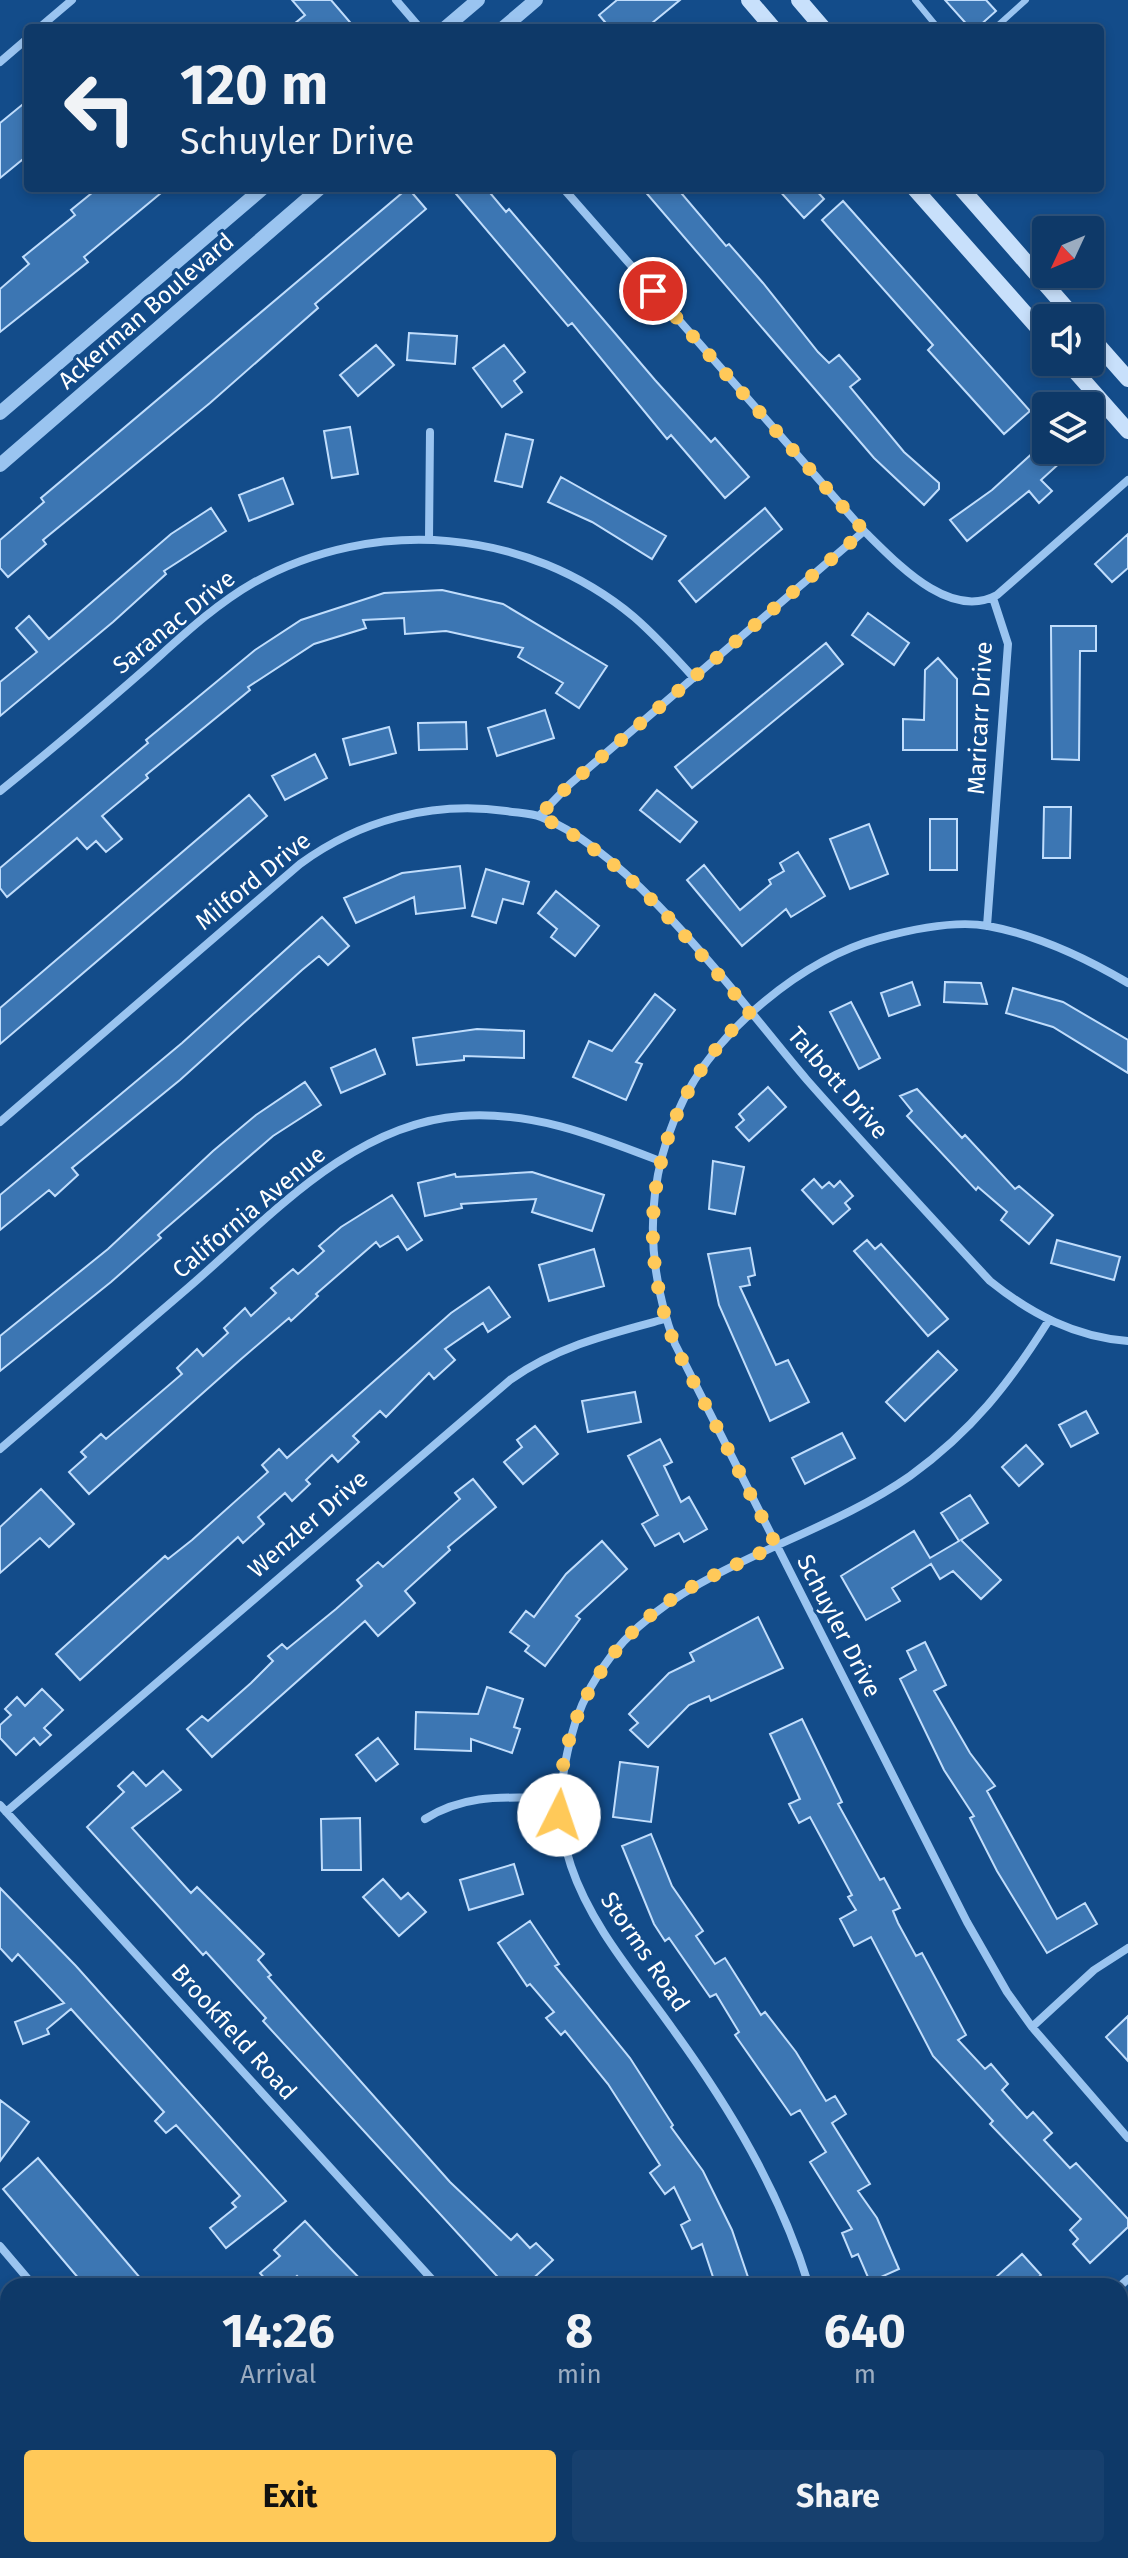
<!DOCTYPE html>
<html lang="en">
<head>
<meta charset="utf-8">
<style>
	:root { --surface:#0e3968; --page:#17406e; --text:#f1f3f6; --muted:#9bacc0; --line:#2e537c; --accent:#ffc959 }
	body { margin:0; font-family:"Fira Sans",sans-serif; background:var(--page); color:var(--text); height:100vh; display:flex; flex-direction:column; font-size:30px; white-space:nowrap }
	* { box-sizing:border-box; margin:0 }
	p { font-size:26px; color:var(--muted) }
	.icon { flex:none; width:44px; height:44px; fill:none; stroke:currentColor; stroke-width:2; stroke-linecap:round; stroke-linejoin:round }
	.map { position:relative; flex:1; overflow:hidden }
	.details { position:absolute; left:0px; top:2278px; width:1128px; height:280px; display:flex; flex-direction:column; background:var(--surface); border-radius:24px 24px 0 0; box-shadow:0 4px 12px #0003,0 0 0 2px var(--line) }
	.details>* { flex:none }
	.top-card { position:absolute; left:24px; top:24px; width:1080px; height:168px; border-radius:8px; box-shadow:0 4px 12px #0003,0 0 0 2px var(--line); background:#0e3968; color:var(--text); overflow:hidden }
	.needle { width:52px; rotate:226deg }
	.tools { position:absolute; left:1032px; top:216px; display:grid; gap:16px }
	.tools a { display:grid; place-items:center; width:72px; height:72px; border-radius:8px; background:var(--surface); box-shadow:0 4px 12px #0003,0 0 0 2px var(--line); font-size:40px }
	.pin { position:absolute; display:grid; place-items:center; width:68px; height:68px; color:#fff; margin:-34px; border:4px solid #fff; border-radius:50%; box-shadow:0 2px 8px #0007 }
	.me { position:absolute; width:88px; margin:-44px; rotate:4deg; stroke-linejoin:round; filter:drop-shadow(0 0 6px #0008) }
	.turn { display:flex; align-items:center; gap:28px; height:168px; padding:0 24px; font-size:36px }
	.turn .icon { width:104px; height:104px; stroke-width:2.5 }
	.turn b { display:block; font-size:56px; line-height:68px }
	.eta { display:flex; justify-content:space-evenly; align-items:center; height:136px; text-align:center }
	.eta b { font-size:48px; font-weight:700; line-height:56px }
	.cta { display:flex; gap:16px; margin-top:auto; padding:16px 24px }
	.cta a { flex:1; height:92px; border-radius:8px; background:var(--accent); color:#111; font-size:32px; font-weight:700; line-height:92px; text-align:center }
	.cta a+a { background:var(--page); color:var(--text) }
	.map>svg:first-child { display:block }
	.building { fill:#3c76b3; stroke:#c0ddfc; stroke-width:2 }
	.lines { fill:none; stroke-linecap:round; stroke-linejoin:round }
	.service { stroke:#9ac4f0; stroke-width:6 }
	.minor { stroke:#9ac4f0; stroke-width:8 }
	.tertiary { stroke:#9ac4f0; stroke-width:14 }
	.secondary { stroke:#c8e0fb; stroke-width:16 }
	.route { stroke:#ffc959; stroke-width:14; stroke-dasharray:0 25.2 }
	.labels { text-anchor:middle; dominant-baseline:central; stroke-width:6; stroke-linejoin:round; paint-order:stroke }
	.street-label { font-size:24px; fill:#fff; stroke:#134c8a }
</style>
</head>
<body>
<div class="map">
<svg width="1128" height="2558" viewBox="0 0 1128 2558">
	<rect width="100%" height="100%" fill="#134c8a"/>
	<!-- building -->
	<path class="building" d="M292,0H331L355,28H289L305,15Z
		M617,0H680L646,28H610L599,15Z
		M945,0H986L996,11L977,28H970Z
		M28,100V155L0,178V123Z
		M98,188H167L84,257L88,262L0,332V289L29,264L23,257L75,215L71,210Z
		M408,188L426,209L315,304L318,308L210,403L43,540L46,544L8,577L0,568V540L44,502L41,498Z
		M451,188H486L506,212L509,209L655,380L711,442L715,438L749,477L725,498L671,435L667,439L572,323L568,326Z
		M642,188H677L726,246L729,244L763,283L818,352L829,363L839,355L860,379L850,387L904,452L939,483V489L924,505L874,458Z
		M777,188H814L824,199L804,218Z
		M843,201L1030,411L1004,434L928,350L933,345L822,220Z
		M409,333L457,336L455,364L407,360Z
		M376,345L394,365L358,396L340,375Z
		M504,345L525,372L514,381L522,392L502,407L473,368Z
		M350,427L358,474L332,478L324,431Z
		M506,434L533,440L522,487L495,481Z
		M1036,450H1074L1041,480L1052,491L1039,503L1029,491L967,541L950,520L992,490Z
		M561,477L666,536L652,559L592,522L548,502Z
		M283,478L293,504L249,521L239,495Z
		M211,508L226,531L164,571L166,574L113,622L0,716V682L37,652L16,628L29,616L49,639L171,534Z
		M765,508L782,529L696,602L679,581Z
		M1128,534V568L1112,582L1095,564Z
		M442,590L503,604L607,666L579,708L556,693L563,683L518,657L523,648L446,631L405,634L404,618L363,620L366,628L314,644L248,687L250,690L146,775L148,778L102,816L122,839L106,852L96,841L87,849L77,838L7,897L0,888V868L148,743L146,740L255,650L301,620L384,593Z
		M868,613L909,643L894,665L852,635Z
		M1051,626H1096V651H1080L1079,760L1052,759Z
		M826,643L843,664L692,788L675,767Z
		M938,658L957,679V750H903V719L924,720L925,670Z
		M545,710L554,738L497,756L488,728Z
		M466,722L467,749L419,750L418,723Z
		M389,727L396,753L350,765L343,739Z
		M315,754L327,778L285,800L272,776Z
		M657,790L697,822L680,842L640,810Z
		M249,795L267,816L0,1044V1008Z
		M1044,807H1071L1070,858H1043Z
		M930,819H957V870H930Z
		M869,824L888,874L850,889L830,839Z
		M798,852L825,896L791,917L786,909L742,946L687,880L704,865L740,910L771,884L769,880L784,871L780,863Z
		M460,866L465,908L416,914L414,897L356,923L344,898L402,873Z
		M486,869L529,882L523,904L503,899L496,923L472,916Z
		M556,891L599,926L575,956L551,937L557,929L538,913Z
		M322,917L349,946L328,965L319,956L302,970L180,1080L72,1168L78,1175L55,1196L49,1190L0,1230V1195L182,1043Z
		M912,982L920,1005L889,1016L881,993Z
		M945,982L981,983L987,1004L944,1002Z
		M1013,988L1063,1002L1128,1040V1073L1053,1027L1006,1013Z
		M655,994L675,1010L636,1062L642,1064L626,1100L573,1077L589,1041L612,1051Z
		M851,1002L880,1058L859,1069L830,1012Z
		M477,1029L524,1031V1058L464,1056V1060L417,1065L413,1038Z
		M375,1049L385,1074L341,1093L331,1068Z
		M305,1082L321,1105L273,1136L158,1235L161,1238L111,1282L0,1371V1336L108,1249L213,1151L256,1115Z
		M768,1087L786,1107L749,1141L736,1127L744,1120L739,1114Z
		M917,1089L962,1138L965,1135L1015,1189L1019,1186L1053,1215L1029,1244L1001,1220L1007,1212L978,1187L976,1190L907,1116L912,1111L900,1096Z
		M713,1161L744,1167L735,1214L709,1209Z
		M532,1172L604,1195L592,1231L532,1212L536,1199L461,1204L462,1208L425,1216L418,1183L455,1174L456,1177Z
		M814,1179L822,1188L829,1182L834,1187L840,1181L853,1196L845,1203L850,1209L833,1224L802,1190Z
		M392,1195L422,1240L407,1250L398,1236L380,1247L376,1242L316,1294L318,1296L291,1321L289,1318L240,1360L89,1494L69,1472L86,1457L81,1452L101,1434L106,1439L182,1374L177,1368L197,1349L203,1356L228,1333L224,1328L245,1308L251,1316L276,1293L271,1288L293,1269L298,1274L324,1251L319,1246L341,1227Z
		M867,1240L875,1249L881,1244L948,1319L928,1336L854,1251Z
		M1057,1240L1120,1257L1114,1280L1051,1263Z
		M750,1248L755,1275L748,1277L750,1285L740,1287L776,1365L788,1360L809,1402L770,1421L719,1305L708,1254Z
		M594,1249L604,1286L549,1301L539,1265Z
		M489,1287L510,1317L488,1332L483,1323L445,1349L455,1360L434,1379L429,1373L386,1417L380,1411L353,1436L359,1442L338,1462L332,1455L306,1480L310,1484L292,1501L285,1493L258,1517L264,1524L243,1543L238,1537L80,1680L56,1654L165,1556L168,1559L192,1540L268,1472L262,1465L279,1449L287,1458L451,1313Z
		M938,1351L957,1370L905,1421L886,1402Z
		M635,1392L641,1422L588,1432L582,1401Z
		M1086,1411L1098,1433L1071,1447L1059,1425Z
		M535,1426L558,1454L523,1484L504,1462L522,1447L517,1440Z
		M842,1433L855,1458L805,1484L792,1458Z
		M660,1439L672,1462L664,1466L681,1502L689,1497L707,1529L684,1542L679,1533L655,1546L642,1524L658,1515L628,1456Z
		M1026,1445L1043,1464L1019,1486L1002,1467Z
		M473,1479L496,1507L448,1547L450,1550L405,1591L415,1603L378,1636L365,1621L212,1757L187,1729L202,1716L208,1721L251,1683L273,1661L268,1656L282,1644L287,1649L336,1609L362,1586L357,1580L378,1562L383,1567L460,1499L455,1493Z
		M41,1489L74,1524L49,1547L40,1538L0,1573V1527Z
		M970,1495L988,1523L961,1540L1001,1580L981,1599L953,1571L940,1579L931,1564L892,1588L900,1601L866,1620L841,1576L914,1531L930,1558L959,1541L941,1513Z
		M602,1541L627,1569L576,1616L580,1619L545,1666L525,1651L529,1646L510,1632L526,1611L534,1617L566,1574Z
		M758,1617L783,1668L711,1701L709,1696L689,1705L648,1747L630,1730L638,1723L629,1714L669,1673L694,1661L690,1653Z
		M925,1642L946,1685L934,1691L970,1753L995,1786L987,1791L1057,1919L1085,1903L1097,1924L1047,1953L997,1871L970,1818L974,1816L944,1770L900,1679L916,1670L907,1651Z
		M487,1687L523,1699L514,1727L520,1729L512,1753L471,1739V1751L415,1749L416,1712L478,1714Z
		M42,1689L63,1710L44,1728L51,1735L40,1745L34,1738L16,1755L0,1738V1725L11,1715L5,1709L17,1697L25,1706Z
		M802,1719L842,1802L838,1804L880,1880L884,1878L900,1908L893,1911L898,1923L916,1956L922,1953L966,2035L958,2040L985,2069L991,2064L1008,2084L1002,2090L1027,2118L1033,2112L1052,2133L1044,2140L1070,2168L1076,2163L1128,2219V2227L1090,2263L1073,2244L1078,2239L1070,2230L1081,2219L990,2124L993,2121L933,2056L871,1937L854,1946L840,1919L856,1910L848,1897L852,1895L810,1817L799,1823L789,1804L800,1799L770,1734Z
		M378,1738L398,1764L376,1781L356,1755Z
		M620,1762L658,1767L651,1822L613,1817Z
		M163,1771L181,1790L132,1828L191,1893L197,1887L264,1954L258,1960L271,1975L268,1977L450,2182L511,2240L517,2234L530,2248L536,2243L553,2260L525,2286H506L263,2021L266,2018L206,1952L203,1955L87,1827L124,1792L118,1786L133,1772L146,1786Z
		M360,1818L361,1870H322L321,1819Z
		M651,1834L672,1886L703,1931L696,1936L715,1964L725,1958L761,2015L765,2012L796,2052L826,2101L835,2096L846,2114L832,2123L870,2184L858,2191L877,2218L899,2269L870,2282L858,2254L852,2257L842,2233L852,2229L810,2162L826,2152L800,2110L791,2115L735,2035L739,2032L716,1994L710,1997L669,1938L665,1941L654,1924L622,1846Z
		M514,1864L523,1894L469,1910L460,1880Z
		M383,1879L401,1899L408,1893L426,1912L399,1936L363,1897Z
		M0,1888L76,1966L286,2201L226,2248L210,2228L236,2207L232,2203L240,2196L176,2125L166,2133L155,2121L164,2112L71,2009L47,2029L49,2034L23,2044L15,2022L64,2003L18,1954L12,1961L0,1948Z
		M530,1921L559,1964L555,1966L630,2058L673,2125L671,2127L703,2171L732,2230L751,2286H716L702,2244L692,2249L681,2225L690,2220L674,2187L665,2194L650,2173L660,2165L608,2084L565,2031L561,2035L546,2018L554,2012L530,1984L527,1986L498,1943Z
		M1128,2016V2061L1106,2037Z
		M0,2100L29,2122L0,2161Z
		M38,2158L147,2286H85L3,2189Z
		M305,2221L333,2251L367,2286H307L297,2276L286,2286H271L260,2273L280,2256L274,2250Z
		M1022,2254L1041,2275L1029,2286H986Z"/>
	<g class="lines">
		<!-- service -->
		<path class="service" d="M915,0L938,28
			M995,28L1026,0"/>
		<!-- minor -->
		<path class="minor" d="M396,0L420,28
			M39,28L72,0
			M0,62L28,38
			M563,188L864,531C896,562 949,621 997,595L1128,480
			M429,539L430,432
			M0,791C49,752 97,711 144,670C179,639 213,606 253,583C375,515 527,528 634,617C656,636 675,657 694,678
			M539,816L570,784L864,531
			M987,926L1008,644L993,598
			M1128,983C1086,958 1037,935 988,926C955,920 913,929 880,938C836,950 800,972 765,1001C658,1088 627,1216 675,1344L967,1922L1007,1992L1032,2027L1128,2138
			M0,1122L300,864C360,820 432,801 506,811C517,813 531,813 541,817C634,853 741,1003 807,1080C867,1148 929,1215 990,1281C1031,1314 1075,1337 1128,1341
			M0,1449C63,1395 126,1341 189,1287C267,1220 351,1124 461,1116C533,1111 593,1135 660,1161
			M0,1805L438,2286
			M6,1812L510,1380C558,1346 609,1334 665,1319
			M425,1819C468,1792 509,1798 558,1798
			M1032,2027L1094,1970L1128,1948
			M0,2246L34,2286
			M809,2286C780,2191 730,2108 672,2028C636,1977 591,1926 571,1866C556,1822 559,1786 570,1741C611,1575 790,1560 910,1476C972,1431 1009,1384 1049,1320
			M1120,2286L1128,2279
			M229,2551L235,2558
			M470,2558L481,2550
			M772,2558L773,2550"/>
		<!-- tertiary -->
		<path class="tertiary" d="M445,28L478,0
			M503,28L536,0
			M0,413L263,188
			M0,465L320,188"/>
		<!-- secondary -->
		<path class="secondary" d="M749,0L773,28
			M799,0L823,28
			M914,188L1046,337
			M961,188L1075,318
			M1090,336L1128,379
			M1067,362L1128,431"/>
	</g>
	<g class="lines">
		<!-- route -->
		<path class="route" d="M559,1815C557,1723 608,1635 688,1589C716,1573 747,1560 776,1545C752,1498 729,1451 705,1404C691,1376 673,1347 665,1316C633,1205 665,1091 750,1012C688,940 627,858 539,816L570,784L864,531L653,291"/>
	</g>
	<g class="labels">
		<!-- street labels -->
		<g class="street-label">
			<text transform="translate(146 311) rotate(-41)">Ackerman Boulevard</text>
			<text transform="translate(174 622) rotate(-39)">Saranac Drive</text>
			<text transform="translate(980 718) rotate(-87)">Maricarr Drive</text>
			<text transform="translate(253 881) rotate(-39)">Milford Drive</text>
			<text transform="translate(838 1083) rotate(49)">Talbott Drive</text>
			<text transform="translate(249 1212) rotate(-40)">California Avenue</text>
			<text transform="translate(308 1524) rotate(-41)">Wenzler Drive</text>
			<text transform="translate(839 1626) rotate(63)">Schuyler Drive</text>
			<text transform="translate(645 1952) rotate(56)">Storms Road</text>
			<text transform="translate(234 2032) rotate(48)">Brookfield Road</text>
		</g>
	</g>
</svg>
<div class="tools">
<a><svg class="needle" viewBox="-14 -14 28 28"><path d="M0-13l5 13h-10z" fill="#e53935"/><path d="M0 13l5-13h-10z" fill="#9bacc0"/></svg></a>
<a><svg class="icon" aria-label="sound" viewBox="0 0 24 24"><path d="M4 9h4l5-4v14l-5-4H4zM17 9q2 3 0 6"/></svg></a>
<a><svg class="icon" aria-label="layers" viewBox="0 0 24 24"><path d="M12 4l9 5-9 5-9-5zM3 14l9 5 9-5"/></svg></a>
</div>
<div class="pin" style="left:653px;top:291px;background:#d93025"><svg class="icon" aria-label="arrive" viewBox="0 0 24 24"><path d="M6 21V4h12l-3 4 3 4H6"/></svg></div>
<svg class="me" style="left:559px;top:1815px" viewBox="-20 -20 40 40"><circle r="19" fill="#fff"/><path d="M0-13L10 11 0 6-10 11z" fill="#ffc959"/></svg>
<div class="top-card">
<div class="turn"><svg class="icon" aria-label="left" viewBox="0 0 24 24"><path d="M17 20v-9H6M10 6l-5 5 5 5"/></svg><div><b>120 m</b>Schuyler Drive</div></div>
</div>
<section class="details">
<div class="eta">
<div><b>14:26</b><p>Arrival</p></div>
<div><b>8</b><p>min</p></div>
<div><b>640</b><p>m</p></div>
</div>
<div class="cta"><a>Exit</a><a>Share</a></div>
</section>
</div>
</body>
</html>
